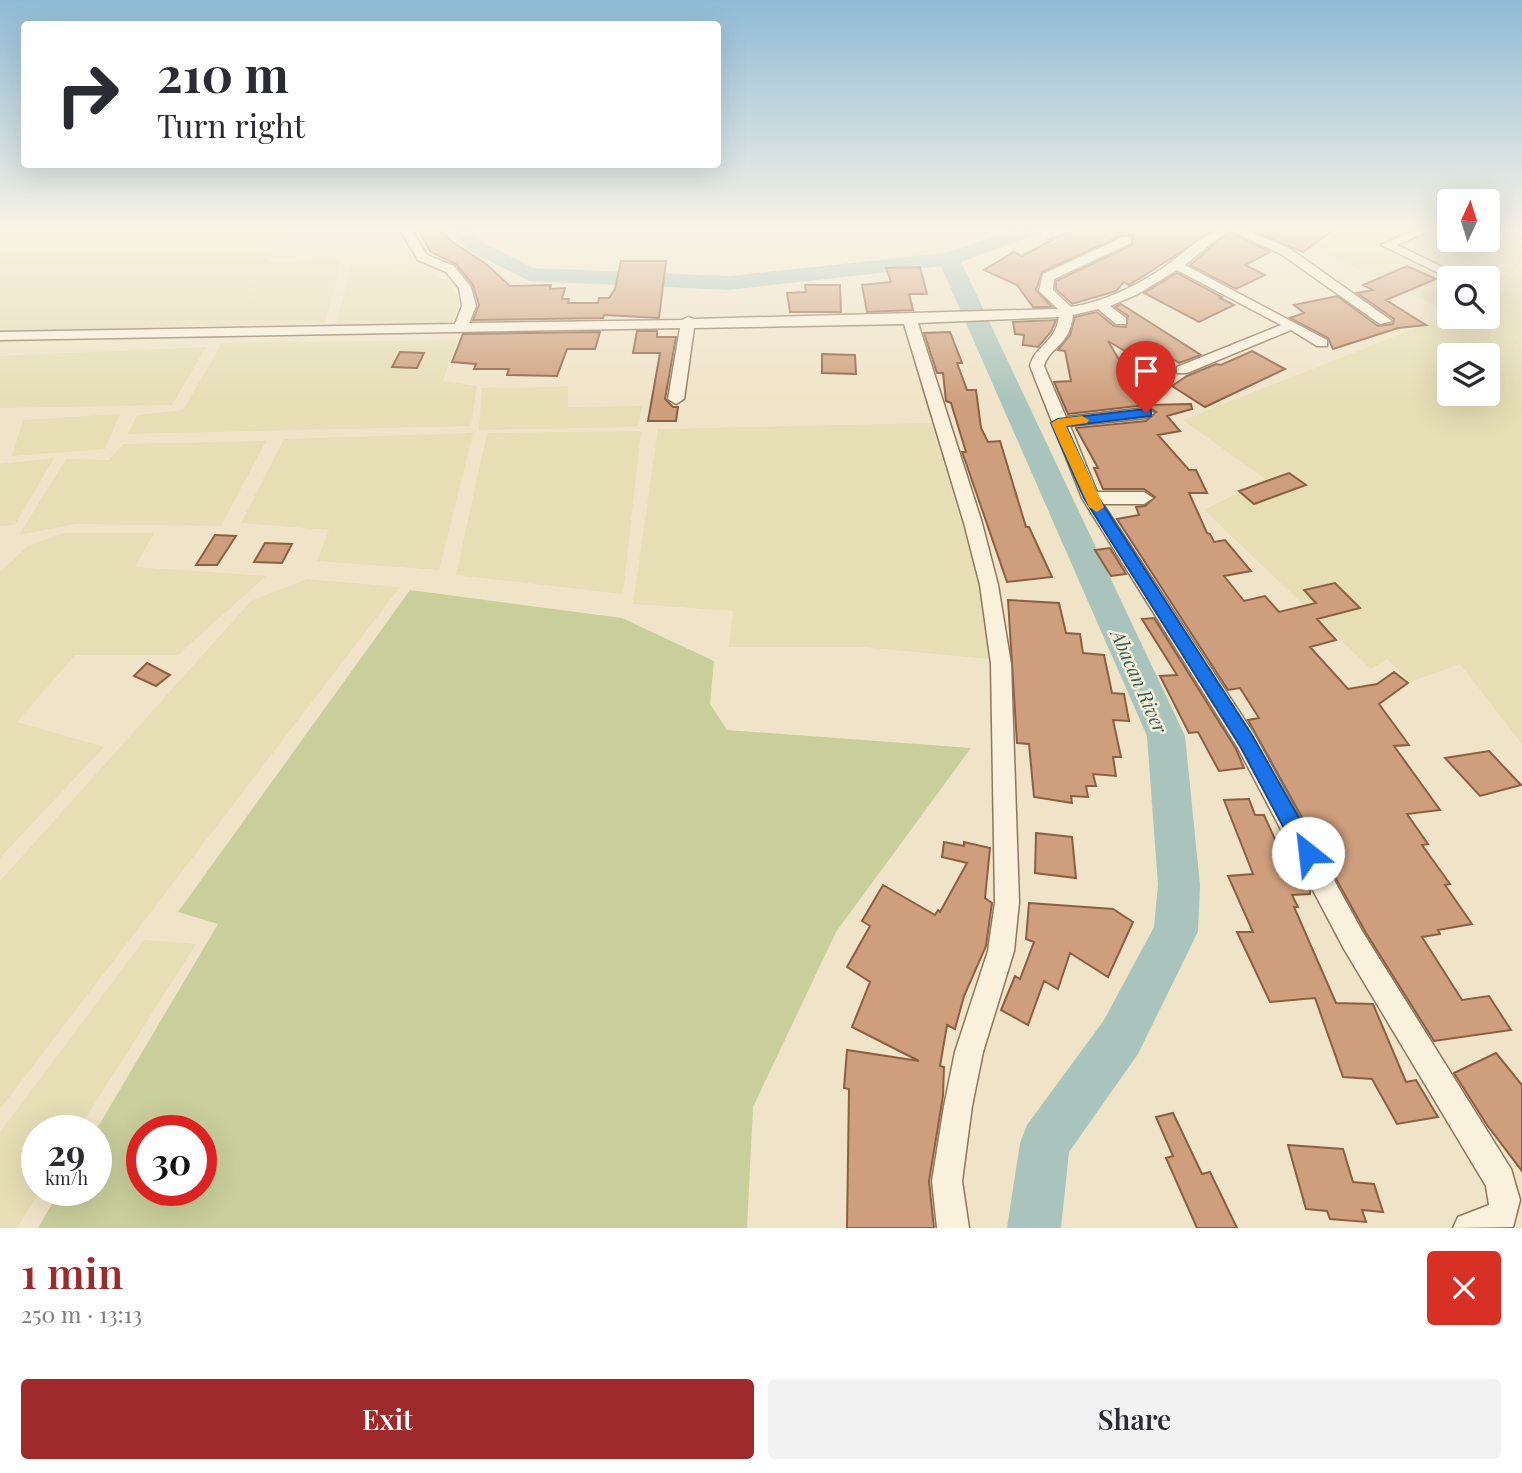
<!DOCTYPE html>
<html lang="en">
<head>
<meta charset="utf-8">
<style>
	:root { --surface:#fff; --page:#f2f2f3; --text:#2b2b33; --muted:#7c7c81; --accent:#9e2a2b }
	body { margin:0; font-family:"Playfair Display",serif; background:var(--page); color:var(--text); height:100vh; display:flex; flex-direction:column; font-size:26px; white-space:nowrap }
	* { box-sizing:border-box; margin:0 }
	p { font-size:23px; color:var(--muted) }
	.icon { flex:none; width:38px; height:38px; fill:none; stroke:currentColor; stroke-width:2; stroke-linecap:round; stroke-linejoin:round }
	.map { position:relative; height:1228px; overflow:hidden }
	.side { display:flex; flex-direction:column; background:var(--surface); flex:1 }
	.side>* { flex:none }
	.guide { position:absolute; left:21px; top:21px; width:700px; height:147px; border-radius:7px; box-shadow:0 7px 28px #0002; background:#fff; color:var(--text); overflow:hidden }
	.needle { width:46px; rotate:4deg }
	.controls { position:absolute; left:1437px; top:189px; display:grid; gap:14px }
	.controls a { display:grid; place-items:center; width:63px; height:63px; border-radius:7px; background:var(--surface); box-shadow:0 7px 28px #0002; font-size:35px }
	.speed { position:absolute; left:21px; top:1115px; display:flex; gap:14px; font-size:35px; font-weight:700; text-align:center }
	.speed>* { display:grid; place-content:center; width:91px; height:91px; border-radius:50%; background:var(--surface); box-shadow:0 7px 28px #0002; line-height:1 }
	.speed small { font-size:18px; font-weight:400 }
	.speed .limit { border:10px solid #d22; background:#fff; color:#111 }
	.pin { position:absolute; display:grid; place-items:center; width:60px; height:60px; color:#fff; margin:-72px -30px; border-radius:50% 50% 50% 0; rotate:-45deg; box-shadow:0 0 7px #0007 }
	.pin .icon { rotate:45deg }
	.me { position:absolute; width:77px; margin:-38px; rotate:331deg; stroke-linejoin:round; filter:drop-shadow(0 0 5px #0008) }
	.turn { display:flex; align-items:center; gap:24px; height:147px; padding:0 21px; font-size:32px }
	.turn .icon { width:91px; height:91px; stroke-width:2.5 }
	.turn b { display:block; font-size:49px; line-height:60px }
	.round { display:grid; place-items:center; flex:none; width:74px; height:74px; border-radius:7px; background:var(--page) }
	.headline { display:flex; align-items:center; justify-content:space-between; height:119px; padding:0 21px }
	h1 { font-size:42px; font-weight:600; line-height:52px; color:var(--accent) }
	.button { display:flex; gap:14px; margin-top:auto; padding:14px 21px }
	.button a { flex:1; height:80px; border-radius:7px; background:var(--accent); color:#fff; font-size:28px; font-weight:600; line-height:80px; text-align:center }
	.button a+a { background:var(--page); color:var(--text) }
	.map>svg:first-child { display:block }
	.farmland { fill:#e6deb5; fill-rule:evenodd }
	.green { fill:#c9cf9b; fill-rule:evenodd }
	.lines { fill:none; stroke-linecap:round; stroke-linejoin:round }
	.river { fill:#a9c4bc; fill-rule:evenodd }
	.building { fill:#cf9f7d; stroke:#8d5f41; stroke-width:2 }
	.minor-casing { stroke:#8d765c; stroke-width:3 }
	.minor { fill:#faf1dc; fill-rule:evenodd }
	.route { fill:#1a73e8; stroke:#114b97; stroke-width:2 }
	.slow { fill:#f59e0b }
	.labels { text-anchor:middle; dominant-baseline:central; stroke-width:5; stroke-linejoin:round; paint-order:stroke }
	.water-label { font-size:19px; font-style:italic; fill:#2f5d5a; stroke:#f7eed8 }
</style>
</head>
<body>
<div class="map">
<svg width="1522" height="1228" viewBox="0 0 1522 1228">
	<rect width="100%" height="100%" fill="#f0e4c8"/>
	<!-- farmland -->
	<path class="farmland" d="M0,230H286L268,262L341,259L325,323L0,332Z
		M1338,230H1449V240H1488V230H1522V744L1460,664L1410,682L1387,659L1371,669L1204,510L1265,479L1183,420L1449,315L1488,317V278H1449V312L1316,249ZM1449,355H1488V394H1449Z
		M407,264L448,280L459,297L454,323L336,325L351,265Z
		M457,340L443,381L477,386L471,426L128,434L137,415L183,410L222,343Z
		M206,347L172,405L0,408V356Z
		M568,386V407L642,406L637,427L479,430L482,388Z
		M120,414L105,449L12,456L23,420Z
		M931,423L976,569L989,659L862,647H729L733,611L633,604L658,429Z
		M641,431L623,594L456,575L487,433Z
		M473,433L439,570L317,561L329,530L241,523L284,439Z
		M266,441L221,526L76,524L19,535L66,459L109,460L123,444Z
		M54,458L15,525L0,526V464Z
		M64,533H154L135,567L266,576L178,655H75L17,722L104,747L0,858V572L28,546Z
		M307,579L400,587L0,1109V881L251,601Z
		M144,940L196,944L78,1130H37V1190H41L17,1228H0V1132Z"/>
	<!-- green -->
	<path class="green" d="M410,590L622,618L714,661L710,704L727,730L971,748L836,932L753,1107L747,1228H38L60,1190H96V1130L218,924L178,912ZM142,1130H201V1190H142Z"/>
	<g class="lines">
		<!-- river -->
		<path class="river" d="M449,230H470L482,242L533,268L729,276L946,253L1012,230H1040L1037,234L961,262L1185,736L1200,885L1198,931L1191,946L1138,1054L1069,1152L1061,1228H1007L1020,1143L1027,1125L1104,1020L1154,927L1158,885L1147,736L941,266L729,290L529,281L468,250Z"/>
	</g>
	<!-- building -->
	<path class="building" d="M418,230H434L436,233L444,232L451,241L486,264L510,286L551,285L550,289L565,288L562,299H569L568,303H598L599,298H609L615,289L621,261H666L659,318L604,315L603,318L473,320L479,305L473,285L456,264L431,252Z
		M1078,230H1216L1129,285L1124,282L1116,291L1072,304L1056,289V281L1132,245L1133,235H1122L1042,272L1036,290L1052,307H1033L1017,285L984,270L1014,252L1022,256L1052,240L1049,239Z
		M1251,230H1333L1303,252Z
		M1229,232L1270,252L1245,265L1265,275L1236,289L1190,265Z
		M1407,266L1436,279L1386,300L1426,325L1398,328L1333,349L1328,338L1290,318L1304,313L1294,305L1337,296L1378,326L1393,324L1394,319L1357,293L1373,290L1363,285Z
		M920,267L927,294H909L913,310L867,312L862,285L891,282L886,268Z
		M1177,273L1222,297L1220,298L1234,305L1199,322L1144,293Z
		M805,285H840L841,312H790L787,293L806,292Z
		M1121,304L1201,355L1179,363L1166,355L1143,362L1108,341L1146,405L1191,404L1192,409L1167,416L1180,431L1158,435L1189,470H1196L1207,493H1189L1207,533L1210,534L1214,542L1225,540L1251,571L1224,576L1244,601L1265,596L1279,612L1316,603L1304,590L1335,583L1360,608L1317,619L1336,640L1310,647L1348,689L1377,684L1394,672L1408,683L1379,704L1409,745L1394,746L1440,810L1407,814L1428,844L1422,845L1450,884L1445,885L1472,924L1438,930L1440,934L1422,937L1462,1000L1489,996L1511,1030L1434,1041L1366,933L1248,720L1259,718L1240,688L1228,690L1117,519L1139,515L1136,507L1145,506L1155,497L1144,489H1103L1094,468H1098L1076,428L1146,421L1156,412L1146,405L1068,414L1054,382L1071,381L1065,351L1058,350L1070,335L1075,317L1097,312L1114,326L1126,327L1128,316L1115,307Z
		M1056,320L1051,332L1038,347L1023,345L1024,335L1015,334L1013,322Z
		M637,331H657V337H676L665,399L673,407H678L676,421H648L660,353H633Z
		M600,332L595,349H567L557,376L507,375L509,369H474L476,364L452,362L463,334Z
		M950,332L962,363H957L967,390H976L981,428L988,442L1000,441L1026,527H1029L1052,577L1007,582L966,463L962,452H966L951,403L946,401L943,373H937L924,333Z
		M1252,351L1285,369L1205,407L1172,386L1187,376L1216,364L1221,365Z
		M400,352L424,353L417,368L392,367Z
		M822,354L855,355L856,374L822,373Z
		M1289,473L1306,485L1254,504L1239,491Z
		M215,535L236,536L217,565H196Z
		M265,543L292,544L282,563L254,562Z
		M1110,548L1126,574L1111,576L1095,550Z
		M1008,600L1059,603L1066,633L1080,634L1083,653L1104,655L1112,693L1124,694L1129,721L1113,720L1121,757H1113L1116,776L1093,774L1096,786H1086L1088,797L1071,796L1072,803L1034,797L1029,744L1017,743Z
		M1154,618L1236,749L1244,768L1219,771L1198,732L1189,733L1160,676L1177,675L1142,619Z
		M147,663L170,675L156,686L134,676Z
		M1489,751L1521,785L1480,796L1445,758Z
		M1249,799L1255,815H1264L1278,846H1284L1310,890V894L1292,895L1298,907H1294L1336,1003L1373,1004L1406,1082L1416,1080L1438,1117L1397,1124L1372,1079L1343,1077L1315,998L1270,1002L1237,932H1253L1228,876L1253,874L1224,800Z
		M1036,833L1072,837L1076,878L1035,873Z
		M944,842L964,846V842L990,848L985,898L992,903L986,946L964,996L955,1029L947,1025L940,1066L944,1067L943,1096L929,1181L934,1228H847L849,1089L844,1088L847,1050L919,1061L852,1027L870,982L847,967L870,926L862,921L883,885L935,915L938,910L940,912L967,863L942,857Z
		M1029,903L1113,909L1133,922L1108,977L1070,953L1058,989L1044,981L1028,1025L1001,1010L1015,976L1020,979L1034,942L1026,939Z
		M1496,1053L1522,1085V1171L1487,1125L1454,1073Z
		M1173,1113L1202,1174L1210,1172L1237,1228H1197L1166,1158L1173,1156L1156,1117Z
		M1288,1145L1343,1149L1353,1182L1374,1184L1383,1212L1362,1210L1366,1222L1330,1219L1327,1211L1306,1209Z"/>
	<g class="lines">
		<!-- minor casing -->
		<g class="minor-casing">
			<path id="minor" d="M400,230H412L427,255L454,266L471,287L476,306L469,323L682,320L688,317L694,319L1058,309L1039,291L1043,274L1123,237H1131V243L1054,279L1053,290L1071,307C1103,302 1132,288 1160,270C1180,257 1204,230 1228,230L1185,265L1327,340V346H1317L1291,330L1187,373H1177V367L1281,325L1177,270L1138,294L1110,306L1126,318V324H1116L1098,309L1073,315C1070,346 1049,347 1044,366L1066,417L1146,408L1154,413L1146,418L1070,426L1097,492H1144L1153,498L1144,504H1103L1254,734L1362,931L1511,1169L1520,1200L1513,1227L1453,1228L1458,1217L1489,1205L1486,1186L1344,949L1238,748L1082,498L1030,366C1035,345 1055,344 1059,317L918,323L982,523L998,585L1011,664L1019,902L1014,951L983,1052L972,1106L962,1181L969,1228H937L932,1181L944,1106L955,1052L988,951L995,902L991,664L980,585L964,523L904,324L694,328L684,399L676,404L668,399L680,328L0,340V332L455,324L462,306L459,288L446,272L418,260Z
				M1230,230H1245L1289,248L1392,321L1380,324L1281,254Z
				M1415,230H1431L1397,245L1465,278H1449L1381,245Z"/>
		</g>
		<!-- minor -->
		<use href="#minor" class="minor"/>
	</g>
	<!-- sky -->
	<linearGradient id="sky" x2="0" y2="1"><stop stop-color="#8fbad6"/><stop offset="0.57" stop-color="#f8f3e6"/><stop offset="1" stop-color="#f8f3e6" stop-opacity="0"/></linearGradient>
	<rect width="1522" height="402" fill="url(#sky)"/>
	<!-- route -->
	<path class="route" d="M1146,409L1151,410V416L1066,426L1098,497L1252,735L1315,846L1318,853L1315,860L1308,862L1301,860L1240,746L1084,498L1051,423L1058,419Z"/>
	<!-- slow -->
	<path class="slow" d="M1082,416L1089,420L1087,423L1066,426L1104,507L1097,512L1089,507L1051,423L1058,419Z"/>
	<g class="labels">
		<!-- water labels -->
		<g class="water-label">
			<text transform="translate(1140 681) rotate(66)">Abacan River</text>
		</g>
	</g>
</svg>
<div class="controls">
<a><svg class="needle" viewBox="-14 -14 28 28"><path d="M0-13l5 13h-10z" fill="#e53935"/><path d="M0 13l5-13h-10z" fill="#7c7c81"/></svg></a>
<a><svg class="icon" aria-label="search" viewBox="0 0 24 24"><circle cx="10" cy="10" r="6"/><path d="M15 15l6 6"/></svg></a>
<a><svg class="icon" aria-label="layers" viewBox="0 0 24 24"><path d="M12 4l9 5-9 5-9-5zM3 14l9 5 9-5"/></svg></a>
</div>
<div class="speed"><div>29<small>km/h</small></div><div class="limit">30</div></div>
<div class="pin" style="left:1146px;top:413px;background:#d93025"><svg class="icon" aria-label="arrive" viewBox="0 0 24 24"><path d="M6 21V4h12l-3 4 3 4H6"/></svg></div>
<svg class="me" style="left:1308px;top:853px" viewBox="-20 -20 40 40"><circle r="19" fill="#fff"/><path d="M0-13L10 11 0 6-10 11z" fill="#1a73e8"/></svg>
<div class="guide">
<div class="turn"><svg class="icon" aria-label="right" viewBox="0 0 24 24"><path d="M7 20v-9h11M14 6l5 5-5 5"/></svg><div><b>210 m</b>Turn right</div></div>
</div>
</div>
<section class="side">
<div class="headline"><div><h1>1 min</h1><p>250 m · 13:13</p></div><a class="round" style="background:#d93025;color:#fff"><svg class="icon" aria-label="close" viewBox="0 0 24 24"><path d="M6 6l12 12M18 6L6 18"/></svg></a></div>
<div class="button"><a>Exit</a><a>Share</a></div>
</section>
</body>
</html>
